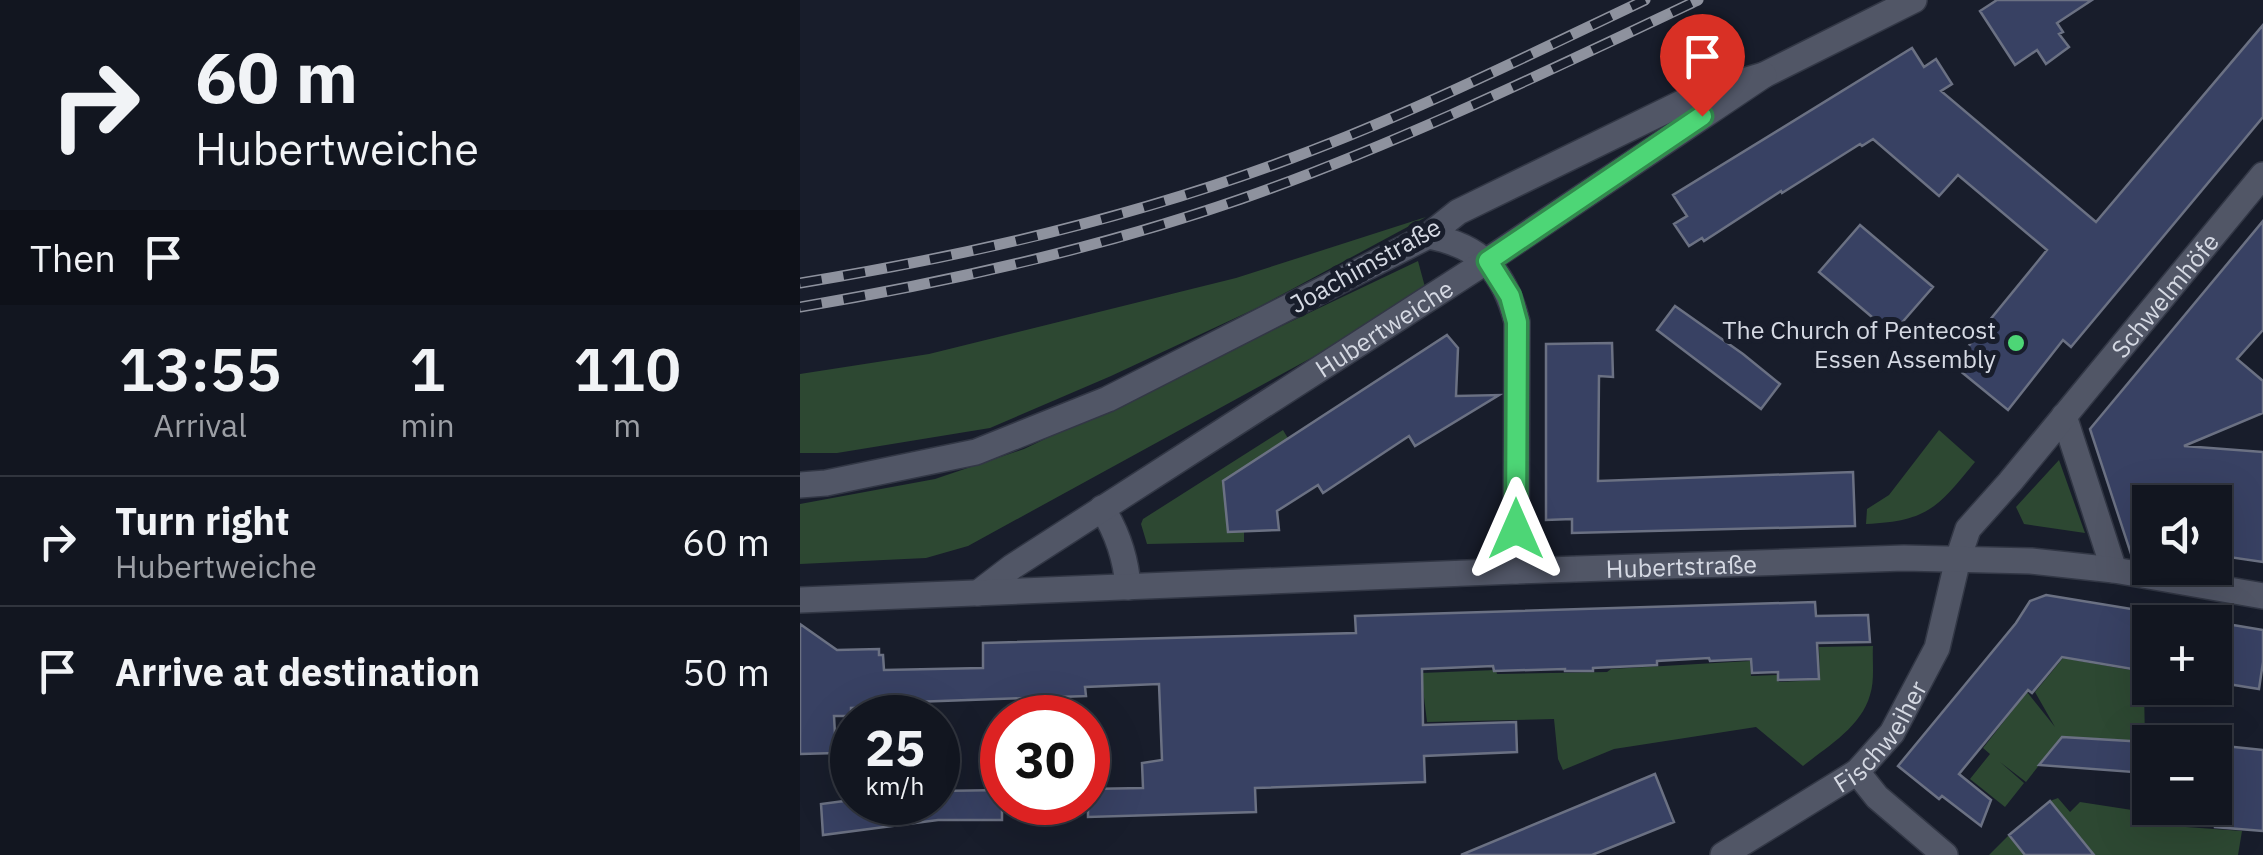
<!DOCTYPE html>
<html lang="en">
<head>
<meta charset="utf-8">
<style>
	:root { --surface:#121620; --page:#1f232d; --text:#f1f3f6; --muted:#9c9fa5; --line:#31353e }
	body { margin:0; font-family:"IBM Plex Sans",sans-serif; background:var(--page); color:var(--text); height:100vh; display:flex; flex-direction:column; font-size:38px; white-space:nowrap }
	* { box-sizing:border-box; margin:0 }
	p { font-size:32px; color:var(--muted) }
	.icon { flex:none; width:55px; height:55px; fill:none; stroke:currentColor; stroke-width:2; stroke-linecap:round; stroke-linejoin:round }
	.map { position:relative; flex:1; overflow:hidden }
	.side { display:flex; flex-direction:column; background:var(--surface); width:800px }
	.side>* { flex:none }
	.top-card { background:#121620; color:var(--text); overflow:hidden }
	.tools { position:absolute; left:1332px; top:485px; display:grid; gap:20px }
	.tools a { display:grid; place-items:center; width:100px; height:100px; border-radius:0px; background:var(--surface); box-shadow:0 10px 40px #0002,0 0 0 2px var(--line); font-size:50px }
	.speed { position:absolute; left:30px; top:695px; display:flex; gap:20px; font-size:50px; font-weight:700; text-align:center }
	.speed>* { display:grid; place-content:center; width:130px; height:130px; border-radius:50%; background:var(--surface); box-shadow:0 10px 40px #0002,0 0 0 2px var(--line); line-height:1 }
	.speed small { font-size:25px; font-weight:400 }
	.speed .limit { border:15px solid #d22; background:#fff; color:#111 }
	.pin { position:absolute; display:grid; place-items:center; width:85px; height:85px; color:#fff; margin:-102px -42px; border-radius:50% 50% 50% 0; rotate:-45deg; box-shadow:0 0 10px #0007 }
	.pin .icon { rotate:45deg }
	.me { position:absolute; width:110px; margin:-55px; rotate:0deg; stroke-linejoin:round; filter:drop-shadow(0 0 8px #0008) }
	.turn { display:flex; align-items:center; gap:35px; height:210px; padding:0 30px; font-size:45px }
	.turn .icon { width:130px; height:130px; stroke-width:2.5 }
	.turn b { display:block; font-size:70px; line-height:85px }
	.then { display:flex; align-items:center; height:95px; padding:0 30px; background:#0003; gap:20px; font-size:38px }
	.eta { display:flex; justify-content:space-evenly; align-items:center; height:170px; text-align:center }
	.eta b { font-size:60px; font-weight:600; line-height:70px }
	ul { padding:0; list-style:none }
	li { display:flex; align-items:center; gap:30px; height:130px; padding:0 30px; border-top:2px solid var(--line) }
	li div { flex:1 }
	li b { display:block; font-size:38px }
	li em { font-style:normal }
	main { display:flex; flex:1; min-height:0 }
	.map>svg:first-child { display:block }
	.green { fill:#2d4832 }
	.building { fill:#384163; stroke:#6b7183; stroke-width:2.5 }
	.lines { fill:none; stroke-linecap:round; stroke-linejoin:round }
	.minor-casing { stroke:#323745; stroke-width:28 }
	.tertiary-casing { stroke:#323745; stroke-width:28 }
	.minor { stroke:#515666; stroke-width:25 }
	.tertiary { stroke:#515666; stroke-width:25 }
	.rail-casing { stroke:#8e929e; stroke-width:11 }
	.rail { stroke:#181d2b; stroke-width:8; stroke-dasharray:22; stroke-linecap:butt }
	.route-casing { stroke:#328b4d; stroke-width:25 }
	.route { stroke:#4dd676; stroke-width:18 }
	.poi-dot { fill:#4dd676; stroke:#181d2b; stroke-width:4 }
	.labels { text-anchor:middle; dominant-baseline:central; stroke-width:10; stroke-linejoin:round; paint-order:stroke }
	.street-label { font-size:25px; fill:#d5d9e3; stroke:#181d2b }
	.poi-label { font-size:25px; fill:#d5d9e3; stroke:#181d2b; text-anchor:end }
</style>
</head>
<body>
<main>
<section class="side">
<div class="top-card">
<div class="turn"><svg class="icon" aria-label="right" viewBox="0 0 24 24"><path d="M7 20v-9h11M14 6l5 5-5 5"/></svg><div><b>60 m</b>Hubertweiche</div></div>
<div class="then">Then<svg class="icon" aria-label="arrive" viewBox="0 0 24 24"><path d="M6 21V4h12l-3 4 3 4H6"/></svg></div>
</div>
<div class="eta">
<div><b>13:55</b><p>Arrival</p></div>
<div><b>1</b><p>min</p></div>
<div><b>110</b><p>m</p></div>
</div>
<ul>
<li><svg class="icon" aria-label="right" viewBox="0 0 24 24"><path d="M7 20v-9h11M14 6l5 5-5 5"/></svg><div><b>Turn right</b><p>Hubertweiche</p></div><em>60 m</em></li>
<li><svg class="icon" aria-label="arrive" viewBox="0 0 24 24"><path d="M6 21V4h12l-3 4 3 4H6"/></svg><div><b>Arrive at destination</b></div><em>50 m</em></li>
</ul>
</section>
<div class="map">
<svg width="1463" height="855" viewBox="0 0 1463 855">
	<rect width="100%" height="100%" fill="#181d2b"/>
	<!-- green -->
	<path class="green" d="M626,217L459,307L311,376L190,428L37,453H0V374L129,354L436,278Z
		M618,261L625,287L524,351L168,546L126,558L0,564V504L135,479L224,449Z
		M483,430L489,440L424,481L428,531H444V542L347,544L341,524L343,519Z
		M1139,430L1175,462C1137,508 1128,521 1066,524L1067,509L1089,495Z
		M1259,460L1285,533L1224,524L1216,507Z
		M1073,646C1072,661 1075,680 1070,695C1061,727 1028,746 1003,766L956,727L814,749L763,770L758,759L754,719L627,722L621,673L696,670L697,674L807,672L811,669L950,661L951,676L977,675L979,682L1020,680L1019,647Z
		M1263,658L1347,673L1344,688L1345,742L1261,737L1226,782L1200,762L1224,783L1205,807L1170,779L1190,754L1183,748L1227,692L1255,727L1235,692Z
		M1258,798L1270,812L1280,802L1358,814V825L1442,831L1438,855H1189L1209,835L1250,801Z"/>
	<!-- building -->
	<path class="building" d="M1197,0H1292L1257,23L1263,32L1259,34L1269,47L1246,64L1237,50L1215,65L1180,11Z
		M1463,25V117L1271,347L1263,340L1208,410L1153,365L1247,250L1158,175L1139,196L1073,139L1062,146L1060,144L982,193L981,191L904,241L902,238L889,246L874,224L887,216L873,195L1112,48L1124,67L1136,59L1152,84L1141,91L1296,222Z
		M1463,221V330L1437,359L1463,381V413L1384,446L1463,452V562L1415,555V502H1350V560L1332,557L1290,429Z
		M1060,225L1133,287L1092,334L1019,272Z
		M875,306L943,354L980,384L961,409L857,330Z
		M647,335L658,348L656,396L699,395L615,446L609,436L523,493L518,485L477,511L479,530L428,532L423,481Z
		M812,343L813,377L799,376L798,481L1053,472L1055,526L772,533V519L746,520V344Z
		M1246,595L1350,612V672L1262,657L1232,693L1228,690L1159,774L1191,800L1181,826L1142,796L1139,799L1098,766L1216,623L1230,601Z
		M1015,602L1016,616L1068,615L1070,642L1017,643L1019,679L978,680V672L952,673L951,659L910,661L909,658L857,661V665L793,668V671H765V669L694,671L693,666L622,669L623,725L716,722L717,752L624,756L625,782L455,788L456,812L288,817V789L343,788L342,763L362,760L359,684L285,687L286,696L85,703V707L51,708V716H34L36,753L0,754V624L37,650L79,649V655H83L84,670L183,668V643L556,633L555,616Z
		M1415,622L1463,630V662L1459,689L1415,682Z
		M1262,737L1346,742V773L1239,765Z
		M1415,745L1463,750V831L1415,827Z
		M855,774L874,822L792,855H661Z
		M202,790V820H138L23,835L21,804L52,800V802H138V791Z
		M1250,801L1294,855H1225L1209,835Z"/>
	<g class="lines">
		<!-- minor casing -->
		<g class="minor-casing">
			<g id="minor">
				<path d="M628,236L658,212L902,93L964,75L1114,0"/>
				<path d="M628,236C681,246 704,271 717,322L716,571"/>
				<path d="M1264,416L1314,570"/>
				<path d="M302,508C317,532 326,558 328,587"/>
				<path id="s1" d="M178,593L212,567L687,261L964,75"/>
				<path d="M1057,772L1077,797L1145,855"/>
				<path id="s2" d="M923,855L1057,772L1092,733L1137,648L1158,559L1168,529L1210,482L1463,175"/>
			</g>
		</g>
		<!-- tertiary casing -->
		<g class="tertiary-casing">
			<g id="tertiary">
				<path d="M0,485L26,483L176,452L308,399L628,236"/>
				<path id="s3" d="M0,600L716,571L1104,558L1231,561L1314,570L1463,596"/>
			</g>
		</g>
		<!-- minor -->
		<use href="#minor" class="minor"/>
		<!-- tertiary -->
		<use href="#tertiary" class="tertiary"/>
		<!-- rail casing -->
		<g class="rail-casing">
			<path id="rail" d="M0,283C167,256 333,218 492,158C613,113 729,55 845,0
				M0,307C149,282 297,249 441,199C598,144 748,71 898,0"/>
		</g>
		<!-- rail -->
		<use href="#rail" class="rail"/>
	</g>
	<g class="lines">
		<!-- route casing -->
		<g class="route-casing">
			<path id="route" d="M716,529L717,322L710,296L688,261L902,116"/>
		</g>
		<!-- route -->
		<use href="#route" class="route"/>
	</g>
	<!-- markers -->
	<circle class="poi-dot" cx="1216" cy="343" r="10"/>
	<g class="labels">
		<!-- street labels -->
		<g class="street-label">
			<text transform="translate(565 265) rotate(-29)">Joachimstraße</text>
			<text stroke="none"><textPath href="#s2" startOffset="735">Schwelmhöfe</textPath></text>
			<text stroke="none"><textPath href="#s1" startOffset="485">Hubertweiche</textPath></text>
			<text stroke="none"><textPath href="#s3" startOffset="882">Hubertstraße</textPath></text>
			<text stroke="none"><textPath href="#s2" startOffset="200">Fischweiher</textPath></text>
		</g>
		<!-- poi labels -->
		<g class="poi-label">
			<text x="1196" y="329">The Church of Pentecost<tspan x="1196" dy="29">Essen Assembly</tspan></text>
		</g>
	</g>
</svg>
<div class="tools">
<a><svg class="icon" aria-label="sound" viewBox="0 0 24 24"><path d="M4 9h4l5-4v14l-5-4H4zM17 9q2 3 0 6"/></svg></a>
<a>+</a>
<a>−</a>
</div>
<div class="speed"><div>25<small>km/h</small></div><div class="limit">30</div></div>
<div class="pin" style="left:902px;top:116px;background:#d93025"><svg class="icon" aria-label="arrive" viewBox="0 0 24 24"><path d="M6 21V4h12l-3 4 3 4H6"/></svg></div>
<svg class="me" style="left:716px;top:529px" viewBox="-20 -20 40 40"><path d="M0-17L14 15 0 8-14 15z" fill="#4dd676" stroke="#fff" stroke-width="4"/></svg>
</div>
</main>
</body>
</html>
